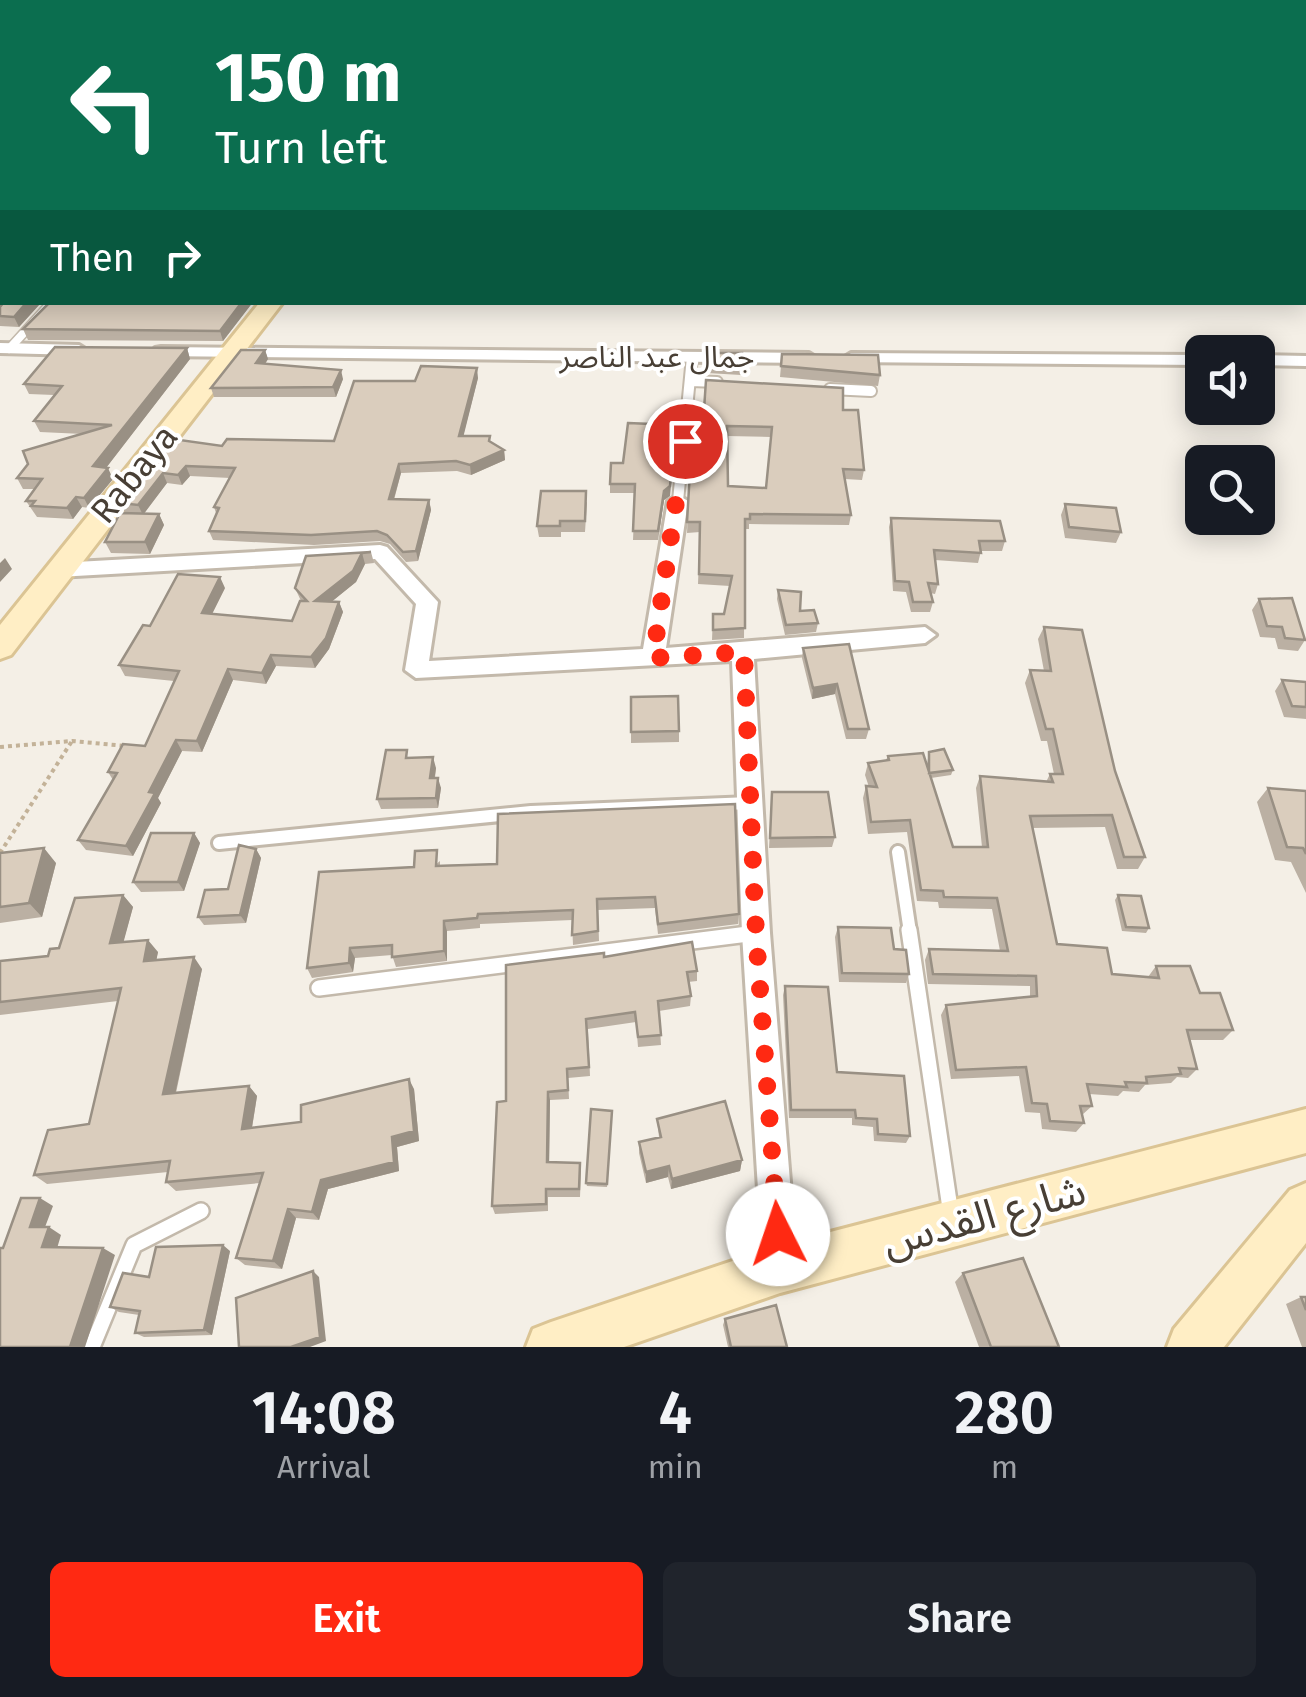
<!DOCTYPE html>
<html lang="en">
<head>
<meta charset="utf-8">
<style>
	:root { --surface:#171b24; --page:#20242c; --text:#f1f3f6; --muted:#9ea1a6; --accent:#ff2912 }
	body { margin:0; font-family:"Fira Sans","Noto Sans Arabic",sans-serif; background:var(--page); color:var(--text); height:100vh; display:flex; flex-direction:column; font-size:38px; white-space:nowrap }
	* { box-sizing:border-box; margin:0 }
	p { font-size:32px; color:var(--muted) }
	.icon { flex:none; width:55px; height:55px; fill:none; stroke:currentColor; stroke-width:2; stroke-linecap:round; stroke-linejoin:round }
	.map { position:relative; height:1347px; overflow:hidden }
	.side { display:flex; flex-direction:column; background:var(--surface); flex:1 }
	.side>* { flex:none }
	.hud { position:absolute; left:0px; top:0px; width:1308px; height:305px; box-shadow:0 5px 25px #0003; background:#0b6e4f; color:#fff; overflow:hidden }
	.fabs { position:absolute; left:1185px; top:335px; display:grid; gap:20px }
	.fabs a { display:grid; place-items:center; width:90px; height:90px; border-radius:15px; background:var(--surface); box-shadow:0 5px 25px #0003; font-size:50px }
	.pin { position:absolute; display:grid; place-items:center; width:85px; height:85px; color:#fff; margin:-42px; border:5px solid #fff; border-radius:50%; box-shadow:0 2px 10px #0007 }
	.me { position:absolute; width:110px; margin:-55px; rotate:356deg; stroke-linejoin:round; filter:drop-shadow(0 0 8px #0008) }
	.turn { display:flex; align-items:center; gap:35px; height:210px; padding:0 50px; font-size:45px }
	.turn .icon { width:130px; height:130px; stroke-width:2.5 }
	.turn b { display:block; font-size:70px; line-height:85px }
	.then { display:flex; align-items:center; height:95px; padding:0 50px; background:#0003; gap:20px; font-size:38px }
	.eta { display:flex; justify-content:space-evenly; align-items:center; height:170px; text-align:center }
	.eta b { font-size:60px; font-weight:600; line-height:70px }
	.primary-button { display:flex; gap:20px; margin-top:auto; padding:20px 50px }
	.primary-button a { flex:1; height:115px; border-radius:15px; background:var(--accent); color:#fff; font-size:40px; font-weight:600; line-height:115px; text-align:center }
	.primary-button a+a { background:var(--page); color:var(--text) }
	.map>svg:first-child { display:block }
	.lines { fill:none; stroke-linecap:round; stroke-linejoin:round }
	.lane-far4-casing { stroke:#c3b9ab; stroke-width:9 }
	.lane-far3-casing { stroke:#c3b9ab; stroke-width:11 }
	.lane-far2-casing { stroke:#c3b9ab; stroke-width:14 }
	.lane-far1-casing { stroke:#c3b9ab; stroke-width:18 }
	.lane-casing { stroke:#c3b9ab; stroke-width:20 }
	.street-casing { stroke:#c3b9ab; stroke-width:6 }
	.secondary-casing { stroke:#dbc494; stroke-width:6 }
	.path-far1 { stroke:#c3b298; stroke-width:2.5; stroke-dasharray:2.5 2.5; stroke-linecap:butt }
	.path { stroke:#c3b298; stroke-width:4; stroke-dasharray:4 4; stroke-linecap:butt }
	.lane-far4 { stroke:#fff; stroke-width:6 }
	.lane-far3 { stroke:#fff; stroke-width:8 }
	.lane-far2 { stroke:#fff; stroke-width:10 }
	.lane-far1 { stroke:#fff; stroke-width:12 }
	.lane { stroke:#fff; stroke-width:15 }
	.street { fill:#fff; fill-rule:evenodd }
	.secondary { fill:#ffeec5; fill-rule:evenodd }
	.wall { fill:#bbb0a3; fill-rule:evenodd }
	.shaded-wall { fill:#999084 }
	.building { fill:#dacdbd; stroke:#999084; stroke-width:2.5; fill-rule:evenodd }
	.route { stroke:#ff2912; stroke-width:18; stroke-dasharray:0 32.4 }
	.labels { text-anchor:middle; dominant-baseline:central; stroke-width:8; stroke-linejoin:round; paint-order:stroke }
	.far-street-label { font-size:30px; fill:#483f35; stroke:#fff }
	.street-label { font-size:35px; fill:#483f35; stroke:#fff }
	.near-street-label { font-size:42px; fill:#483f35; stroke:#fff }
</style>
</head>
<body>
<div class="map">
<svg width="1306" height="1347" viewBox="0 0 1306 1347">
	<rect width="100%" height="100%" fill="#f4efe6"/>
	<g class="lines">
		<!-- lane-far4 casing -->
		<g class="lane-far4-casing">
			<path id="lane-far4" d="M642,0L658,2"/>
		</g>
		<!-- lane-far3 casing -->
		<g class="lane-far3-casing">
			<path id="lane-far3" d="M9,349L52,302"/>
		</g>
		<!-- lane-far2 casing -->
		<g class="lane-far2-casing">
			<path id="lane-far2" d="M691,381L717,382
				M830,389L871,391
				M678,501L692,357"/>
		</g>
		<!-- lane-far1 casing -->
		<g class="lane-far1-casing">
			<path id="lane-far1" d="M219,843L531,812L750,803
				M898,852L910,932"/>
		</g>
		<!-- lane casing -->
		<g class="lane-casing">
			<path id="lane" d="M909,930L951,1215
				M319,988L756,933
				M92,1347L134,1245L201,1211"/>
		</g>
		<!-- street casing -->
		<g class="street-casing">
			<path id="street" d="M2,91V99L0,100V92Z
				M1305,130H1306V139H1305Z
				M1305,166H1306V174H1305Z
				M1305,235H1306V246H1305Z
				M1305,262H1306V272H1305Z
				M0,343L79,345L87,350L79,355L0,353Z
				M161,347L809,353L817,358L809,363L155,356V348Z
				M851,353L1202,355V365L845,362L843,358Z
				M1258,355L1306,356V366L1258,365Z
				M678,495L688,501L666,648L925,627L936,635L925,643L754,659L770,933L797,1269L792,1281L780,1286L768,1281L763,1269L742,933L732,661L416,678L405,670L416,604L375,559L58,577L48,570L58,563L380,545L387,547L438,602L429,661L643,649L668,501Z"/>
		</g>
		<!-- secondary casing -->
		<g class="secondary-casing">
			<path id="secondary" d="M1305,30L1306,31V41L1305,40Z
				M0,101H2V111H0Z
				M260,302H283L11,655L0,659V625Z
				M1306,1109V1153L780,1293L624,1347H526L533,1329L551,1322L780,1245Z
				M1306,1183V1243L1224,1347H1167L1174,1329L1290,1190Z"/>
		</g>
		<!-- path-far1 -->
		<path class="path-far1" d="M416,0L439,2"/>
		<!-- path -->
		<path class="path" d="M0,747L72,741L125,746
			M0,853L72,741"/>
		<!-- lane-far4 -->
		<use href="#lane-far4" class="lane-far4"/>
		<!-- lane-far3 -->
		<use href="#lane-far3" class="lane-far3"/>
		<!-- lane-far2 -->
		<use href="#lane-far2" class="lane-far2"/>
		<!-- lane-far1 -->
		<use href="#lane-far1" class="lane-far1"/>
		<!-- lane -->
		<use href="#lane" class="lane"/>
		<!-- street -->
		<use href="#street" class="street"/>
		<!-- secondary -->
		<use href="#secondary" class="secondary"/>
	</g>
	<!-- wall -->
	<path class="wall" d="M275,0H344L341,2Z
		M477,0H518L516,2H478Z
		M4,302H38L39,305L19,327L0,326V307Z
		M253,302L223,341L28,340L23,329Z
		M187,348L190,359L106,468L113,479L89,508L82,507L73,519L37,517L26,501L34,489H23L17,478L83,434L40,432L34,421L54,395L29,394L24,384Z
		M265,350L268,359L265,364L343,379L336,397H214L211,388Z
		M708,353H742L741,375L707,373Z
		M782,354L880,375L878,386L780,377Z
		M478,378L463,436L490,442L504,450L505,460L471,475L457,471L401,473L394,500H429L431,510L418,561L406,562L390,544L380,541L314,545L213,540L209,531L216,513L214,507L230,478L190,476L182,485L167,483L144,513L159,514L164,525L150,554L111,553L105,542L125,513L121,503L173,439L222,446L334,441L415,381Z
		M706,380L843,410L864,470L862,480L845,479L851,515L849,525L749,524V529H745L744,638L712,640L713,614H724L730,586L698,584L700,532L687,533L691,454L701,455ZM727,436L771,437L766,488L728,486Z
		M651,433L649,452L670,496L664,500L658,540H633L635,493H610V484L623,463Z
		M587,502L585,532H561V537H539L537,526Z
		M1065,504L1121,532L1116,543L1065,538L1061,515Z
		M891,518L1005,541L1002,551H981L978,563L935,560L938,584L935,594L930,593L933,602L930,612H911L906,592L893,591L889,527Z
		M371,552L374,563L365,564L356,582L332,601L339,602L343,612L329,649L315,668L276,666L266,684L233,680L202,752L182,751L158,798L161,803L133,856L86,850L78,840L113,780L108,772L145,746L174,681L125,676L119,665L150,626L225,588L212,614L292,621L301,601L295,588L306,556Z
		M778,590L800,611L818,623L816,632L785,635L777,599Z
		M1259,599L1305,640L1298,651L1278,649L1275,638L1260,637L1252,610Z
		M1044,627L1115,771L1145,857L1138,869H1117L1105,827L1032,828L1057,944L1112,974L1148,977L1156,966L1200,993L1233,1030L1223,1040H1190L1197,1069L1188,1078L1177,1077L1171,1083L1145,1085L1139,1092L1123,1091L1118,1096L1089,1094L1092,1106L1082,1115L1084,1123L1076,1132L1042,1129L1040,1113L1025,1112L1019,1076L951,1079L941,1015L946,1005L1030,997V986L928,984L925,960L929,949L1000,951L992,909L939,908L938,902L917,901L907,832L868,834L863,798L866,786L869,787L865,775L868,763L886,760L888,756L927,765L929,752L953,770L951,775L931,778L953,847H982L976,788L980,776L1046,782L1050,774H1054L1047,741H1041L1025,683L1030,670L1044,671L1038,639Z
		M849,644L869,729L866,739H846L835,694L812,699L802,658L803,648Z
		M1282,680L1306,682V719L1284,717L1275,691Z
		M631,697L679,731V742L631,743Z
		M409,757L436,768L435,778L441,788L438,808L381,809L377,799Z
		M1268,788L1306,791V893L1291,862L1275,860L1257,802Z
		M772,792L835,837L832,847L769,848Z
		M194,833L200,843L184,891L141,892L133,882Z
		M256,849L261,858L246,923L204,925L198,917L228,889Z
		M0,853L56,863L42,917L0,923Z
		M440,861V865L497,864L739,914L738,924L658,934L655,908L598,910L599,941L573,945L572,920L480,924V928L447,931V961L396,967L392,955L355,958L353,972L312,978L307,968Z
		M123,895L133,907L123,942L158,952L156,960L202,969L176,1093L249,1086L257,1096L252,1128L301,1122L414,1089L419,1141L397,1147L399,1171L328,1189L319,1220L296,1218L282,1269L245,1265L236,1258L260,1183L176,1191L166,1182L168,1172L47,1184L34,1175L89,1124L118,1001L0,1015V961L48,956Z
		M1118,895L1149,928L1146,933L1122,931L1115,900Z
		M838,927L894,949L909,974L906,983L839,982L835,937Z
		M604,957L697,971V981L688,982L691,996L690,1006L659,1011L661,1045L638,1047L636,1022L588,1029L590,1076L568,1078L569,1099L550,1100L549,1162L580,1163L581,1171L580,1197H548V1211L495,1214L492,1206L506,1101Z
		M785,986L837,1072L910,1136L906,1143L874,1141L873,1127L852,1125V1118H789L783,995Z
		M612,1115L607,1187L587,1186L586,1183Z
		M657,1119L742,1160L740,1171L671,1189L668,1177L646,1183L639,1153V1142L659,1137Z
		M230,1251L212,1335L144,1337L135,1333L139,1315L119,1312L110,1307L149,1277Z
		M963,1273L1059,1347H979L955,1282Z
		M1301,1297H1306V1347H1302L1286,1304Z
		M725,1319L787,1347H728L723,1325Z"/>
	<!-- shaded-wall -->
	<path class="shaded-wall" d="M15,0H37L38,1L10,2Z
		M236,0H251L247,2H232Z
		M27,302H38L39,305L19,327L14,317Z
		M242,302H253L223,341L220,331Z
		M187,348L190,359L99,477L93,466Z
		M265,350L268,359L259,373L256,363Z
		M477,368L478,378L461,446L459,436Z
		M341,370L343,379L336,397L333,387Z
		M504,450L505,460L471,475L470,465Z
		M673,463L670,496L664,500L658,540L664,491Z
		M399,464L401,473L391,509L389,499Z
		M186,466L190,476L182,485L178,475Z
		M108,468L113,479L89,508L84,498Z
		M163,473L167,483L143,515L138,505Z
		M76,497L82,507L73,519L67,508Z
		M429,500L431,510L418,561L416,551Z
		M159,514L164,525L150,554L145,542Z
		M362,553L365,564L356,582L319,612L315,601Z
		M5,558L12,569L0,582V563Z
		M220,577L225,588L207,624L202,613Z
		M339,602L343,612L329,649L315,668L311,657Z
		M271,655L276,666L266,684L262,673Z
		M228,669L233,680L202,752L197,741Z
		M837,684L835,694L812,699L813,688Z
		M176,740L182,751L158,798L161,803L133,856L126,846L149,792Z
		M433,757L436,768L433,788L430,778Z
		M438,778L441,788L438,808L436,798Z
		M194,833L200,843L184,891L178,882Z
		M44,848L56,863L42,917L29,903Z
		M256,849L261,858L246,923L240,915Z
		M123,895L133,907L120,955L110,943Z
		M444,921L447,931V961L444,951Z
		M148,940L158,952L154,972L144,961Z
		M350,948L355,958L353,972L349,963Z
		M194,957L202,969L173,1104L163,1094Z
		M409,1079L414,1089L419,1141L397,1147L399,1171L328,1189L319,1220L312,1212L321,1180L392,1137Z
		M249,1086L257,1096L250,1139L242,1129Z
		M548,1092L550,1100L549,1170L547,1162Z
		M742,1160L740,1171L671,1189L672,1179Z
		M669,1166L668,1177L646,1183V1172Z
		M40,1198L53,1206L42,1235L30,1227Z
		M288,1209L296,1218L282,1269L273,1261Z
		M49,1227L61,1235L55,1255L42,1247Z
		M223,1245L230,1251L212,1335L204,1330Z
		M103,1248L115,1255L85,1347H70Z
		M313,1271L319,1277L326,1341L310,1347H291Z"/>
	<!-- building -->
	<path class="building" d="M0,0H15L10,2H2V6L0,7Z
		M194,0H236L232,2H189Z
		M1065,0H1258V2H1062Z
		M0,40L2,41V88L0,79Z
		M4,302H27L14,317L0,316V307Z
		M50,302H242L220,331L23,329Z
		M55,347L187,348L93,466L108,468L84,498L76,497L67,508L31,506L35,501H26L42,479L17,478L28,464L23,451L112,425L34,421L62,386L24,384Z
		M241,350H265L256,363L341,370L333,387L211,388Z
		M708,353H742L741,364L707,362Z
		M782,354L878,355L880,375L781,366Z
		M421,366L477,368L459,436H490L489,441L504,450L470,465L456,461L399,464L389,499L429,500L416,551L403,552L387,535L377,531L311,535L209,531L219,508L214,507L235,468L186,466L178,475L163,473L138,505L121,503L173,439L222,446L227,439L334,441L354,381H415Z
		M706,380L843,388V410H858L864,470L843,469L851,515L750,514V519H745V628L713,630V614H724L732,576L699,574L700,522H687L691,454L701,455ZM727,426L772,427L766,488L728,486Z
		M628,423L651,424L648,452L673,454L670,486L664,491L658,531H633L635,484H610L611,463H623Z
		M541,491H586L585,521H560V526H537Z
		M1065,504L1116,508L1121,532L1069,527Z
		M120,513L159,514L145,542H105Z
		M891,518L1000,521L1005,541H979L981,553L934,550L938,584L928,583L933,602H913L909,582L895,581Z
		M371,552L362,553L353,571L315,601L339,602L326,638L311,657L271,655L262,673L228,669L197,741L176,740L149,792L155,793L126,846L78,840L117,773L108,772L123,744L145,746L179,671L119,665L143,625L150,626L178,574L220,577L202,613L292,621L300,601H307L295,588L306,556Z
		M778,590L801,592L800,611L814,610L818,623L786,625Z
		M1292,598L1305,640L1285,638L1282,627L1267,626L1259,599Z
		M1044,627L1082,630L1115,771L1145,857H1124L1112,815L1030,816L1057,944L1107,948L1112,974L1159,978L1156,966H1190L1200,993H1220L1233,1030H1187L1197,1069L1179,1068L1181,1074L1146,1077L1147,1083L1125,1082L1127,1087L1087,1084L1092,1106H1080L1084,1123L1050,1121L1047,1104L1032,1103L1026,1067L956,1070L946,1005L1037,996L1036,976L933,974L929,949L1008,951L997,898L944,897L943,891L921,890L910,820L871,822L866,786L877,787L868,763L889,760L888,756L923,753L953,847H988L980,776L1053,782L1050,774H1063L1053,729H1046L1030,670L1051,671Z
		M849,644L869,729H848L837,684L813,688L803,648Z
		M1282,680L1306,682V707L1292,706Z
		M678,696L679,731L631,732V697Z
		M944,749L953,770L929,773V752Z
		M386,750H407L406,758L433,757L430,778H438L436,798L377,799Z
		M1268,788L1306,791V854L1303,848L1287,847Z
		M772,792H828L835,837L770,838Z
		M735,804L739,914L658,924L655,897L597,899L598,931L572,935L573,910L478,914L477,918L444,921V951L392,957V945L350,948L349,963L307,968L319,872L414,867L415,851L437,850L436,866L497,864L498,814Z
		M151,833H194L178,882H133Z
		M239,845L256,849L240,915L198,917L205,890L228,889Z
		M44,848L29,903L0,907V853Z
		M123,895L110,943L148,940L144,961L194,957L163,1094L249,1086L242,1129L301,1122V1105L409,1079L414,1131L392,1137L394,1162L321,1180L312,1212L288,1209L273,1261L236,1258L263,1173L166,1182L170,1161L34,1175L48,1130L89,1124L121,988L0,1002V961L48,956L50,949L59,948L75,898Z
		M1118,895L1141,896L1149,928L1126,927Z
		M838,927L891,928L894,949L906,950L909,974L842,973Z
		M692,942L697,971L687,972L691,996L658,1001L661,1035L638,1037L635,1012L586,1019L589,1067L567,1069L568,1090L548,1092L547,1162L580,1163L579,1189H546V1204L492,1206L497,1102L506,1101V965L604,953V957Z
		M785,986L828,987L837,1072L904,1076L910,1136L878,1134L877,1119L856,1118L855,1110H791Z
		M725,1101L742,1160L672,1179L669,1166L646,1172L639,1142L661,1137L657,1119Z
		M591,1109L612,1111L607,1184L586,1183Z
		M21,1198H40L30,1227H49L42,1247L103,1248L70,1347H0V1248H3Z
		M223,1245L204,1330L135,1333L140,1311L110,1307L123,1273L149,1277L156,1247Z
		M1023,1258L1059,1347H991L963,1273Z
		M313,1271L320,1337L291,1347H239L236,1298Z
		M1301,1297H1306V1310Z
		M776,1305L787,1347H731L725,1319Z"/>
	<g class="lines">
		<!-- route -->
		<path class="route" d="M685,441L653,658L744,652L756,934L778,1234"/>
	</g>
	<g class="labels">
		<!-- far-street labels -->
		<g class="far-street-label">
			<text x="657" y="357">جمال عبد الناصر</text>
		</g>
		<!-- street labels -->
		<g class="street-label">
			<text transform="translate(134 474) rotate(-51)">Rabaya</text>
		</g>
		<!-- near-street labels -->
		<g class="near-street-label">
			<text transform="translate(984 1216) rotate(-15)">شارع القدس</text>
		</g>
	</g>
</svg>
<div class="fabs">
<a><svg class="icon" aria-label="sound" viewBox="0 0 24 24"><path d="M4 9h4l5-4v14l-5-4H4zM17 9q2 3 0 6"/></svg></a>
<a><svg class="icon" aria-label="search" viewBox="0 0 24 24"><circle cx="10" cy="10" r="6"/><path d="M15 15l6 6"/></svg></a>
</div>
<div class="pin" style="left:685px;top:441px;background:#d93025"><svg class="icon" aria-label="arrive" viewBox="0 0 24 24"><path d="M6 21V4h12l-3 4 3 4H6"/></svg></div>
<svg class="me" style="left:778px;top:1234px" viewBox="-20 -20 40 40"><circle r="19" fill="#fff"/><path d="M0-13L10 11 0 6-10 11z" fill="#ff2912"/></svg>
<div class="hud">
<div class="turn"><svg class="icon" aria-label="left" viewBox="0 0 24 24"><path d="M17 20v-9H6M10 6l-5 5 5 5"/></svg><div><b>150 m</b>Turn left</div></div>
<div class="then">Then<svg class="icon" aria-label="right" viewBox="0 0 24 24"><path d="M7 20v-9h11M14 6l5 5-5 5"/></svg></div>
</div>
</div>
<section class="side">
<div class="eta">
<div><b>14:08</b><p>Arrival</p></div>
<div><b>4</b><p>min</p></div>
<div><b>280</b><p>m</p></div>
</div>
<div class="primary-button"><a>Exit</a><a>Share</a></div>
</section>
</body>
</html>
